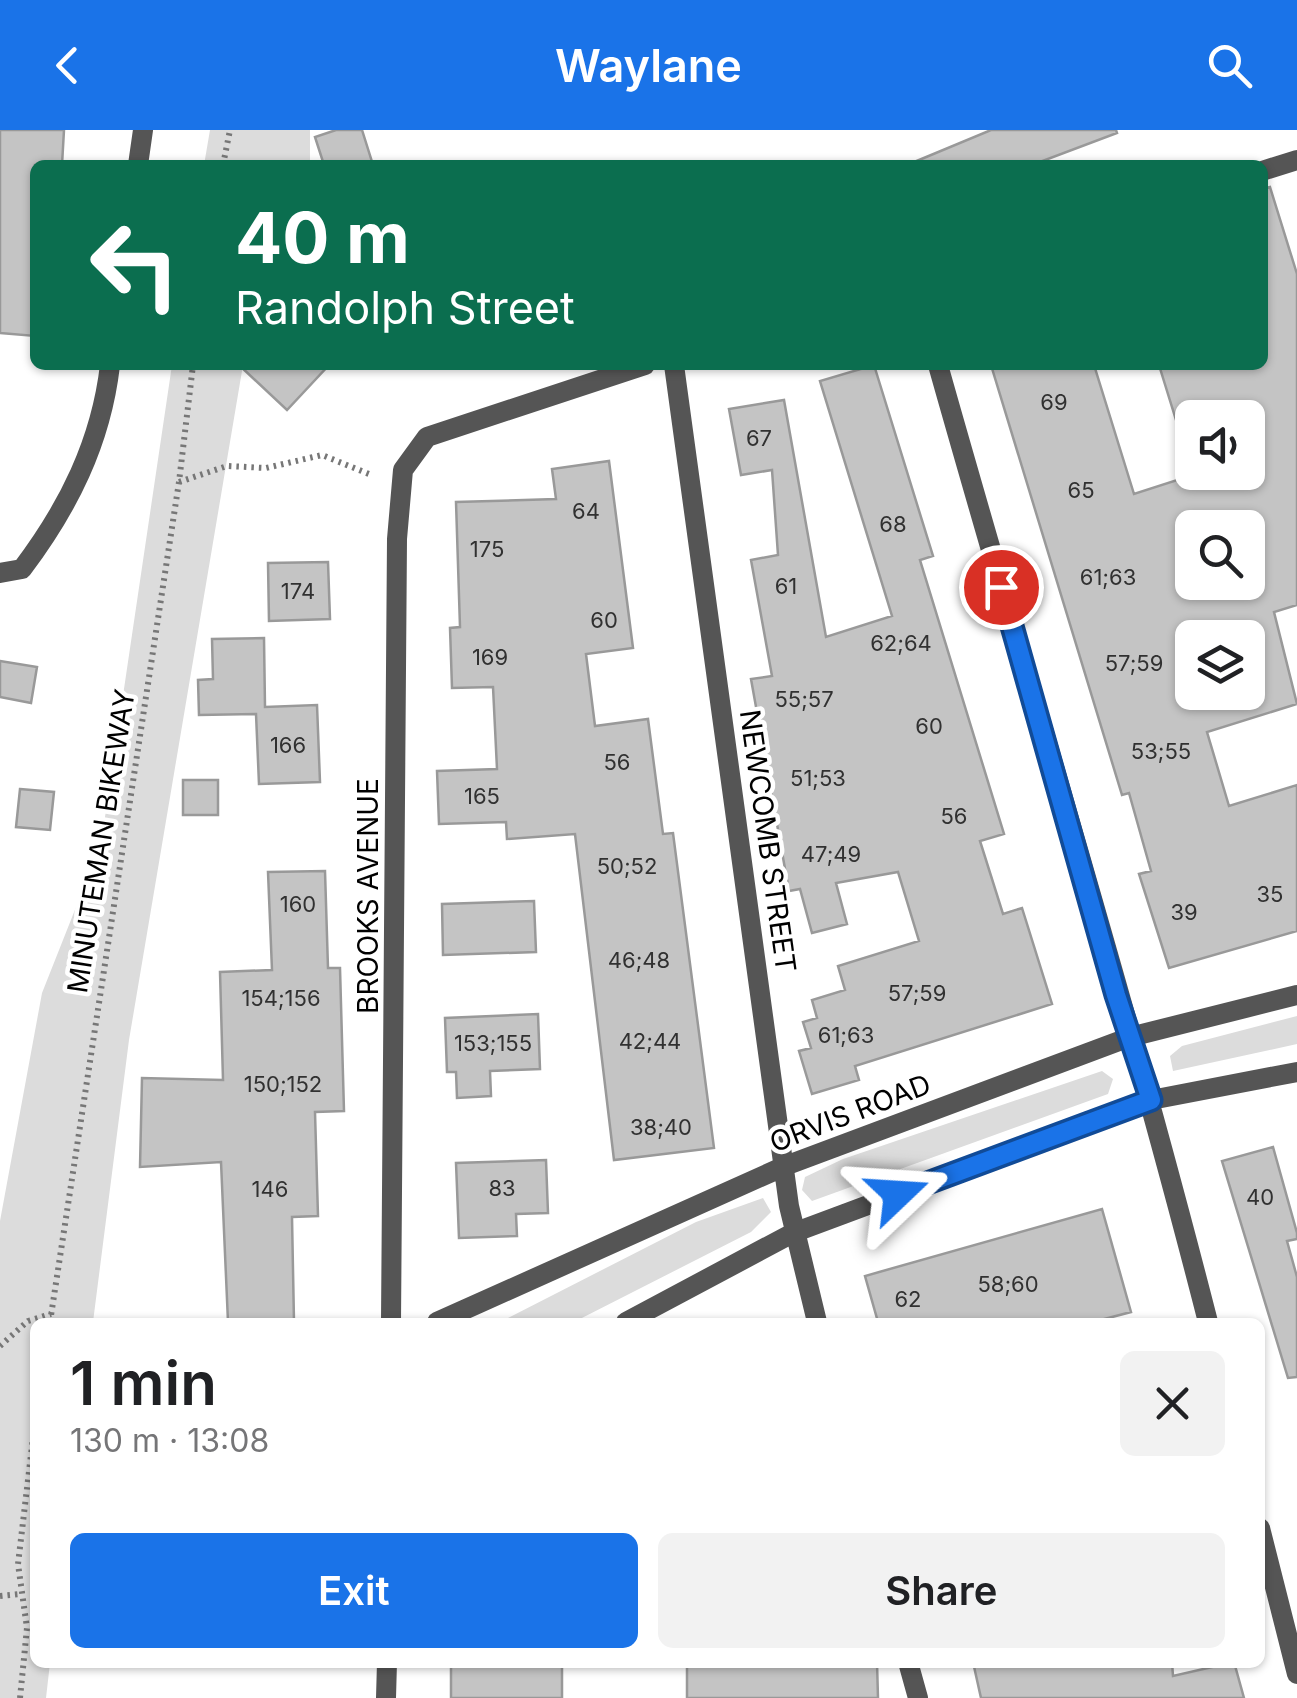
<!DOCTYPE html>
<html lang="en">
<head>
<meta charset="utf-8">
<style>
	:root { --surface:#fff; --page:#f2f2f2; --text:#202124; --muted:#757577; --accent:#1a73e8 }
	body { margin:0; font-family:Inter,sans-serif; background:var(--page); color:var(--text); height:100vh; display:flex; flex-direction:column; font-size:38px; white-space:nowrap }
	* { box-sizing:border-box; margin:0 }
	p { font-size:32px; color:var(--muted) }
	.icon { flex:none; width:55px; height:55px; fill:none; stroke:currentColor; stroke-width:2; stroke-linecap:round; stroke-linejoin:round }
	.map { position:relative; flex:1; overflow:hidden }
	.drawer { position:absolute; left:30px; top:1188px; width:1235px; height:350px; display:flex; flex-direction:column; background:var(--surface); border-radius:15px; box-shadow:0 2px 8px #0004 }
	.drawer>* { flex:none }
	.guide { position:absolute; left:30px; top:30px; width:1238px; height:210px; border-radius:15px; box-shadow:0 2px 8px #0004; background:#0b6e4f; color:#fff; overflow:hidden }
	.controls { position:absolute; left:1175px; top:270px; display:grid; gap:20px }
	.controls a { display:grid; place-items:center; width:90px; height:90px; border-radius:15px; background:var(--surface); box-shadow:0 2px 8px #0004; font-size:50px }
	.pin { position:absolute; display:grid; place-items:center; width:85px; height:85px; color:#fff; margin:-42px; border:5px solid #fff; border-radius:50%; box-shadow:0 2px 10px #0007 }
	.me { position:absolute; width:110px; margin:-55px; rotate:70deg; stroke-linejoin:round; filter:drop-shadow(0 0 8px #0008) }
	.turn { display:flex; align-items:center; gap:35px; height:210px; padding:0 40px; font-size:45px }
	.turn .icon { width:130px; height:130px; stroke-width:2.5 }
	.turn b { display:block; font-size:70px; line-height:85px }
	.round { display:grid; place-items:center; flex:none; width:105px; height:105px; border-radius:15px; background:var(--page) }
	.summary { display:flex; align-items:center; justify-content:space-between; height:170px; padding:0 40px }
	h1 { font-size:60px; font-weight:600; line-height:75px }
	.primary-button { display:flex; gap:20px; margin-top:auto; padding:20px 40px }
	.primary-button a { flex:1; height:115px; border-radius:15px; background:var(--accent); color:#fff; font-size:40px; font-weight:600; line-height:115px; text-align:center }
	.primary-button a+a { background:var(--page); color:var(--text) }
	header { display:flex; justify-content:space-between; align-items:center; height:130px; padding:0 40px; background:var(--accent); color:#fff; font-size:45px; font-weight:600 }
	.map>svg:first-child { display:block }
	.green { fill:#dcdcdc }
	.building { fill:#c4c4c4; stroke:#999; stroke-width:2.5; fill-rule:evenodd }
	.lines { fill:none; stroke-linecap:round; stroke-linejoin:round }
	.path { stroke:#777; stroke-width:6; stroke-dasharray:2.5 5; stroke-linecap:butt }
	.street { stroke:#555; stroke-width:20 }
	.route-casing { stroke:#114b97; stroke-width:25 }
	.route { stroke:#1a73e8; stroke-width:18 }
	.labels { text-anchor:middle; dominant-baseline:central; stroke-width:9; stroke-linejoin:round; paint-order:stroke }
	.number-label { font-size:22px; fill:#313131 }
	.street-label { font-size:28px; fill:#000; stroke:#fff }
</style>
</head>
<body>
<header><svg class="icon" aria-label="back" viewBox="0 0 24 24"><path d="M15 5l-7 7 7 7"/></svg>Waylane<svg class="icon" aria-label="search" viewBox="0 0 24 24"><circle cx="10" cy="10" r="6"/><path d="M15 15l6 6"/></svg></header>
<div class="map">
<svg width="1297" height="1568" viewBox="0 0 1297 1568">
	<rect width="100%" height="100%" fill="#fff"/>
	<!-- green -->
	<path class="green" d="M210,0H310V35H204Z
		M172,235H243L129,910L93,1192H35V1532L50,1533L46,1568H0V1091L42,863L101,714Z
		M1297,886V914L1173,941L1170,926L1182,916Z
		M1102,941L1113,949L1108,964L812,1071L802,1060L805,1047L843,1029Z
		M763,1068L771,1082L751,1102L574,1192H500L696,1092Z"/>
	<!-- building -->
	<path class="building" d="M0,0H64L62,35H35V206L0,203Z
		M336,0H362L373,35H324L315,7Z
		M991,0H1116L1117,3L1032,35H907Z
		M1270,57L1297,144V475L1274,482L1297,574L1207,602L1229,676L1297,655V801L1169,838L1139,744L1151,741L1129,663L1122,665L991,235H1094L1134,364L1193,345L1159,235H1262V59ZM1192,288H1248V342H1192ZM1192,398H1248V452H1192ZM1192,508H1248V562H1192Z
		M239,235H329L287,280Z
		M874,235L933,426L920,430L1004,704L980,711L1003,784L1022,778L1052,874L855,936L859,950L812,964L799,921L811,918L803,892L817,888L812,870L845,860L838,836L919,811L898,742L836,753L847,794L812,803L800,759L789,761L751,549L772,546L751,430L778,425L772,340L741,345L729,279L784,270L826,507L892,486L820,251Z
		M609,331L633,518L586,524L595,596L648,589L663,704L673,703L714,1018L614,1030L575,704L507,709L506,692L439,694L437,641L497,639L493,557L452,558L450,498L460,497L456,372L556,369L552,339Z
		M328,432L330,489L269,491L268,433Z
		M264,508L265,577L317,575L320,652L259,654L256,584L199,585L198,550L213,549L212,509Z
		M0,531L37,537L31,573L0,567Z
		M183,650H218V685H183Z
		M20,659L54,662L50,700L16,697Z
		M325,741L328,838H340L344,981L315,982L318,1086L292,1087L294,1192H228L221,1032L140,1037L142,948L223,950L220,842L272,840L268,742Z
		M534,771L536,822L443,825L442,774Z
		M538,884L540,939L490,941L491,966L457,968L456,942H447L445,888Z
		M1273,1017L1297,1103V1109L1287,1111L1297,1147V1247L1288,1248L1222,1031Z
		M546,1030L548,1083L516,1084L517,1106L459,1108L456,1033Z
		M1102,1079L1131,1182L1093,1192H878L865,1146Z
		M451,1532H562V1568H451Z
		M687,1532H877L878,1568H687Z
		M973,1532H1172L1173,1546L1234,1532L1244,1568H981Z"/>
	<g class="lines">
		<!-- path -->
		<path class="path" d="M223,35L230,0
			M179,352L227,336L266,338L322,325L369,344
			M50,1192L179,352L193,235
			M0,1216L28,1191L51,1184
			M0,1466L20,1464
			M20,1568L27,1498L18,1434L35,1291"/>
		<!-- street -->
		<path class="street" d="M138,35L143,0
			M1262,41L1297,30
			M674,235L789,1076L817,1192
			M938,235C1028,554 1126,871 1208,1192
			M0,443L22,439C68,378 101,313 110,235
			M391,1192L397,409L403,340L427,307L645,235
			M437,1192L785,1036L1130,907L1297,865
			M626,1192L793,1103L1104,987L1151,970L1297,942
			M1260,1398L1297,1544
			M908,1532L918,1568
			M386,1568L387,1532"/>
	</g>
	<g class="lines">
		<!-- route casing -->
		<g class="route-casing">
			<path id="route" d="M898,1064L1151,970L1116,865L1001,457"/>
		</g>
		<!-- route -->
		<use href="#route" class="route"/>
	</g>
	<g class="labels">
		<!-- number labels -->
		<g class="number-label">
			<text x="1054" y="272">69</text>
			<text x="759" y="308">67</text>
			<text x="1081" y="360">65</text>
			<text x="586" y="381">64</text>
			<text x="893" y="394">68</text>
			<text x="487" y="419">175</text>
			<text x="1108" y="447">61;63</text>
			<text x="786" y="456">61</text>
			<text x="298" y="461">174</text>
			<text x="604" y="490">60</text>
			<text x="901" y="513">62;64</text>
			<text x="490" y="527">169</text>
			<text x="1134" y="533">57;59</text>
			<text x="804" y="569">55;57</text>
			<text x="929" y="596">60</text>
			<text x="288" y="615">166</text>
			<text x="1161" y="621">53;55</text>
			<text x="617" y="632">56</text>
			<text x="818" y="648">51;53</text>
			<text x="482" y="666">165</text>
			<text x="954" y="686">56</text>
			<text x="831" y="724">47;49</text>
			<text x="627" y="736">50;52</text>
			<text x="1270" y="764">35</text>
			<text x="298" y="774">160</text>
			<text x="1184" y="782">39</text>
			<text x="639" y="830">46;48</text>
			<text x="917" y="863">57;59</text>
			<text x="281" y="868">154;156</text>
			<text x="846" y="905">61;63</text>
			<text x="650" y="911">42;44</text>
			<text x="493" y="913">153;155</text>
			<text x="283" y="954">150;152</text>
			<text x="661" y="997">38;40</text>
			<text x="502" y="1058">83</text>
			<text x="270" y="1059">146</text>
			<text x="1260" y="1067">40</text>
			<text x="1008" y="1154">58;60</text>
			<text x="908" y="1169">62</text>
		</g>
		<!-- street labels -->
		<g class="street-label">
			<text transform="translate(101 711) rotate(-81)">MINUTEMAN BIKEWAY</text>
			<text transform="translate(768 711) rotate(82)">NEWCOMB STREET</text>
			<text transform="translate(368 766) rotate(-90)">BROOKS AVENUE</text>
			<text transform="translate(850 983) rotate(-21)">ORVIS ROAD</text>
		</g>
	</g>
</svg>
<div class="controls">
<a><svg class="icon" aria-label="sound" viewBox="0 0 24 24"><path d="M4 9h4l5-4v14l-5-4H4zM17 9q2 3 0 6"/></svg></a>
<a><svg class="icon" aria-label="search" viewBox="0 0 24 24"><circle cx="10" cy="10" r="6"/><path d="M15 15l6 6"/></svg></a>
<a><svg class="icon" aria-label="layers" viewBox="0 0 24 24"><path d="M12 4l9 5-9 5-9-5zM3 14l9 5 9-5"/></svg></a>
</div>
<div class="pin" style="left:1001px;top:457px;background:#d93025"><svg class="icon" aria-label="arrive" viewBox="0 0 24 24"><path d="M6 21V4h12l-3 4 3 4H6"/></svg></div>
<svg class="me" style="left:898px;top:1064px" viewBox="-20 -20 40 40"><path d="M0-17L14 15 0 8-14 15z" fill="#1a73e8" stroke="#fff" stroke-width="4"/></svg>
<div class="guide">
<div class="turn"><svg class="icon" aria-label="left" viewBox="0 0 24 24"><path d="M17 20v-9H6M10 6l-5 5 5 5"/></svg><div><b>40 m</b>Randolph Street</div></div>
</div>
<section class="drawer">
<div class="summary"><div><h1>1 min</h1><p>130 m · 13:08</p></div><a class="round"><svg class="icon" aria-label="close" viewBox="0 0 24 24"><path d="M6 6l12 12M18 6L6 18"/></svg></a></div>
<div class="primary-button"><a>Exit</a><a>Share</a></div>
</section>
</div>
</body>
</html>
